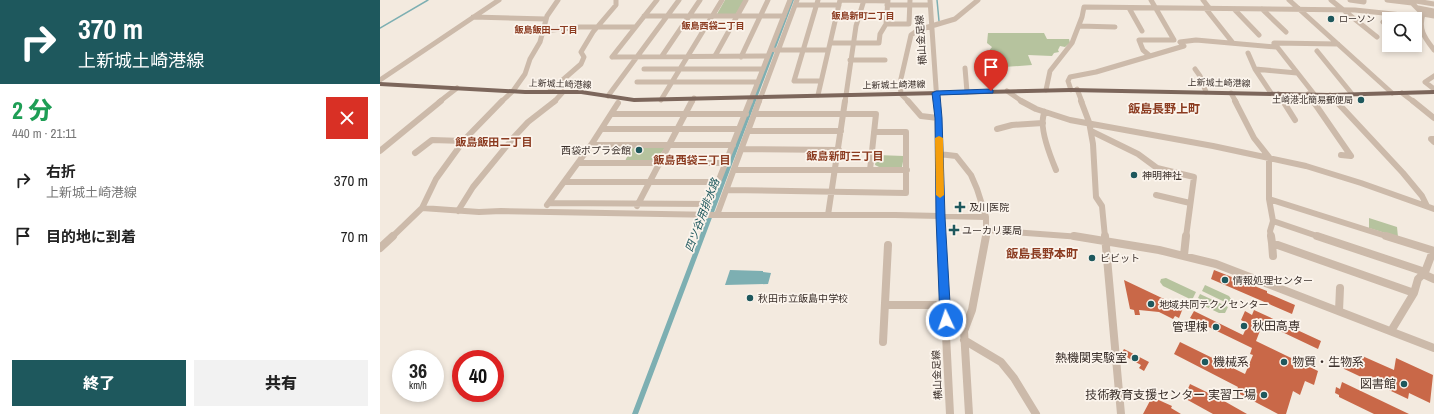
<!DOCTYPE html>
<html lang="ja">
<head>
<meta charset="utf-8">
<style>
	:root { --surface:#fff; --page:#f2f2f2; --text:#222; --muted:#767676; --accent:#1e585d }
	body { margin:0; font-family:"Archivo Narrow","Noto Sans JP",sans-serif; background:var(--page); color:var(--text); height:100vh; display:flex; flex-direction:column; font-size:15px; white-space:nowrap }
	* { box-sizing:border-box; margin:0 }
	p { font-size:13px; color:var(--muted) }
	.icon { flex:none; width:22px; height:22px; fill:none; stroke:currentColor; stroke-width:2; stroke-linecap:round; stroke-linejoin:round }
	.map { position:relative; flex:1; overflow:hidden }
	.panel { display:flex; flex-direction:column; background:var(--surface); width:380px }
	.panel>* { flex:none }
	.guide { background:#1e585d; color:#fff; overflow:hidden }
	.buttons { position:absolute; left:1002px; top:12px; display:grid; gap:8px }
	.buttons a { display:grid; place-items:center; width:40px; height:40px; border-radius:0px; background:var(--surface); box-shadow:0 2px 6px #0003; font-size:20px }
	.speed { position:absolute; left:12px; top:350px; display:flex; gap:8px; font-size:20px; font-weight:700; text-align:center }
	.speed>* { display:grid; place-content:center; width:52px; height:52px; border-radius:50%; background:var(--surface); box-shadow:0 2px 6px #0003; line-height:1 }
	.speed small { font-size:10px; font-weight:400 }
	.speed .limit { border:6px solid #d22; background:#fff; color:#111 }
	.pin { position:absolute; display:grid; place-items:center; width:34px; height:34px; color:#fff; margin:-41px -17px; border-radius:50% 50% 50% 0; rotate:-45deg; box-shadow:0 0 4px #0007 }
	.pin .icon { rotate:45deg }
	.me { position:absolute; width:44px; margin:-22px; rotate:357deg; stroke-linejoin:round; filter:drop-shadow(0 0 3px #0008) }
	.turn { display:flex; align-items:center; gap:14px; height:84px; padding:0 12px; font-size:18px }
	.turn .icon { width:52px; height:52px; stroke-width:2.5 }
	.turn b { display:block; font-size:28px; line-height:34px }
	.round { display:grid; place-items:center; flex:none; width:42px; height:42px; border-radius:0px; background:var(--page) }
	.summary { display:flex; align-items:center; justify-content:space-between; height:68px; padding:0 12px }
	h1 { font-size:24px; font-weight:800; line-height:30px; color:#1e9e55 }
	.button { display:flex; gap:8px; margin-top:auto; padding:8px 12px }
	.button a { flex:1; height:46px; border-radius:0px; background:var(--accent); color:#fff; font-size:16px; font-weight:800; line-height:46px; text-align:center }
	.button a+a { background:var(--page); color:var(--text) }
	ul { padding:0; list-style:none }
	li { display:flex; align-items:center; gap:12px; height:56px; padding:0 12px }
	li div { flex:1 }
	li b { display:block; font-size:15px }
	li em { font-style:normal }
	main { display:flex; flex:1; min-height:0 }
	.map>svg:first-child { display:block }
	.green { fill:#b6c39e }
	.water { fill:#7dafb2 }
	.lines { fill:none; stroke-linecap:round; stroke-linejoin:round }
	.stream { stroke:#7dafb2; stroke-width:1.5 }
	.building { fill:#c96848 }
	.minor-far2 { stroke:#ccbaaa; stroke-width:5 }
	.minor-far1 { stroke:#ccbaaa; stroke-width:6 }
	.minor { stroke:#ccbaaa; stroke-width:8 }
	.major { fill:#7c665b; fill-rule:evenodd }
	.route { fill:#1a73e8; stroke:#114b97 }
	.slow { fill:#f59e0b }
	.poi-dot { fill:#1e585d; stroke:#fbf4ec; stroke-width:1.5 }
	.labels { text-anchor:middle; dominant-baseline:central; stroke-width:3.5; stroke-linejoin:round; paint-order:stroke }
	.far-neighbourhood-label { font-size:9px; font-weight:bold; fill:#8b3b20; stroke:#fbf4ec }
	.far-poi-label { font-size:9px; fill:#3a2f2a; stroke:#fbf4ec; text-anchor:start }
	.far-street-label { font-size:9px; fill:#3a2f2a; stroke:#fbf4ec }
	.street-label { font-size:10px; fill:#3a2f2a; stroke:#fbf4ec }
	.poi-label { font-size:10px; fill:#3a2f2a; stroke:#fbf4ec; text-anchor:start }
	.neighbourhood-label { font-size:11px; font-weight:bold; fill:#8b3b20; stroke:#fbf4ec }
	.water-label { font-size:11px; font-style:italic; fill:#1e585d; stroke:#fbf4ec }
	.quarter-label { font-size:12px; font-weight:bold; fill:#8b3b20; stroke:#fbf4ec }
	.near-poi-label { font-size:12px; fill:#3a2f2a; stroke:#fbf4ec; text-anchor:end }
</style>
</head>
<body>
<main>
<section class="panel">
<div class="guide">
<div class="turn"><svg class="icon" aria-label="right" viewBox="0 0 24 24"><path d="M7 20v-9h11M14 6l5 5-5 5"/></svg><div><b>370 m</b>上新城土崎港線</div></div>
</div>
<div class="summary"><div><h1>2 分</h1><p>440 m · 21:11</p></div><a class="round" style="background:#d93025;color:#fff"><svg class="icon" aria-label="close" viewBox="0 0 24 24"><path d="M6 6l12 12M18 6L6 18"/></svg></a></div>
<ul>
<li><svg class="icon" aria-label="right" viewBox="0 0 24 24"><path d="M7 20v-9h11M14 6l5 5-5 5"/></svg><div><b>右折</b><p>上新城土崎港線</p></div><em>370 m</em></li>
<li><svg class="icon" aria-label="arrive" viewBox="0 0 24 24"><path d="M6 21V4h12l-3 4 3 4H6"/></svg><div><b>目的地に到着</b></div><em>70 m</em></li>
</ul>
<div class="button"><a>終了</a><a>共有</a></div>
</section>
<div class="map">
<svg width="1054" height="414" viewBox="0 0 1054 414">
	<rect width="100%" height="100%" fill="#f3eadf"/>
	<!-- green -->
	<path class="green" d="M345,0H364L356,14H337Z
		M608,33H664L667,39H689L690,43L685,47L680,46L678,50L679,52L674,53L672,56L648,55L652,65L610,68L605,56L612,47L607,43Z
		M252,147L285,148L275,161H245Z
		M497,155L524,156L522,167L520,168L499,167L495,165Z
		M989,218L1017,227L1018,237L989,228Z
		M786,278L816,292L812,300L783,286L780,282L781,279Z
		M825,285L849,296L851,299L849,304L822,291Z
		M820,294L848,307L845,313H839L816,302Z"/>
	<!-- water -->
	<path class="water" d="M412,0H414L258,414H252L347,164Z
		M350,270L383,271V272L391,273L388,284L345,285Z"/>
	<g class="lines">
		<!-- stream -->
		<path class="stream" d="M557,0L559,21
			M0,28L48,0"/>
	</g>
	<!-- building -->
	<path class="building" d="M834,270L887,291V293L915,305L912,314L831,279Z
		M744,280L803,308L799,318L795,316L793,319L779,312L759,310L760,315H755L754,310L750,309Z
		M874,310L941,341L938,349L883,323L876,341L938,371L934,385L925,381L920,395L913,391L906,414H898L856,392L858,387L794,354L800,342L865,374L873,355L870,354L872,348L810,318L814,311L863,335L868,324L861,320L865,311L872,315Z
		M744,349L769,362L764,371L759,368L761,365L741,354Z
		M980,355L1014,370L1016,358L1053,375L1050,403L1029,393L1028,399L960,367L961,362L977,369Z
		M962,382L1029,414H994L959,397V395L955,393L956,387L960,389Z
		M810,384L837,397L867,414H833L804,398Z
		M772,397L792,406L791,408L801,414H763Z"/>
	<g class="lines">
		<!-- minor-far2 -->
		<path class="minor-far2" d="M438,0L414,81H441
			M460,0L508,1
			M550,0L557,102
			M823,0L830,9
			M909,0L1012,93
			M951,0L997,37
			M970,0L984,2V0
			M1007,0L1032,3
			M1029,0L1043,14C1038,30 1045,38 1054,50
			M1030,0L1054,4
			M416,5H459
			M507,5H550
			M749,8L762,31
			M1038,8L1054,11
			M826,9L853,43
			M854,9L879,35
			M882,9L906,32
			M1043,14L1054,16
			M264,16H404
			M93,17L166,19
			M1003,22L1009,27
			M506,24H529L530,0
			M699,26L735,27
			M163,31L200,27H255
			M451,43H499L500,34L506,24L508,0
			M395,50H448
			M937,51L972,94
			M868,53L875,69
			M282,56L320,0
			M335,56L366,0
			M770,56L763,50L759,40H794L771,0
			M232,57L388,56
			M232,57L277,0
			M361,57L388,0
			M470,60H505
			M585,68L587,92
			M264,69H383
			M815,69L820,76L826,92
			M1054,76L1045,82L1054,89
			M0,80L119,0
			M257,82H378
			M697,89L702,102
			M666,90L670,71L692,43L702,17L704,7L975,10L1041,17
			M691,90L688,81L690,77L716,72L804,46L800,42L816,40L896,47
			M170,91L201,64L204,57L201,52L213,32L236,5V0
			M627,91L643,102
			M851,93L856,102
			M891,93L875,69L917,73
			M1022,93L1034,102
			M898,94L903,102
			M928,94L934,102
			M934,94L894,43L958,44
			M438,95L460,0
			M950,95L957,102
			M228,96L299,0
			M281,100L342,0
			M59,102L77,88
			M121,102L133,91L145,74L150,59L160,42L167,16L178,0
			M174,102L183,92
			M312,102L314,98
			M370,102L410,0
			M379,102L417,0
			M465,102L476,26L484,0
			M529,102L521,94L520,83L531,35L538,30L575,19L598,0"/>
		<!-- minor-far1 -->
		<path class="minor-far1" d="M528,101L541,116L558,118
			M557,101L561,237
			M641,101L656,109L690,120L833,146L926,166L981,183L1054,209
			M701,101L709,122L713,144L716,197L722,206L725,237
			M855,101L874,138L889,157V199L893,221L890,231L891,237
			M903,101L915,120
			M933,101L971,156L961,155
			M956,101L1023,173L1042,196L1047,206
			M1033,101L1054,118
			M665,112C657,124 671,158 676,170
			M232,114H366
			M375,114H496L490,170
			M222,129H359
			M617,129L632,125L663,123
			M369,131H461
			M711,131L758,154L777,168L814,177L806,237
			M1054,139H1051L1054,142
			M211,145H353
			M362,149L459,150
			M0,151L61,101
			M35,153L52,140L84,141
			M559,154L576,156L591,175L597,189L606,217V237
			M199,163H345
			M354,170H527
			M184,182H338
			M347,190L526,193V132H494
			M776,195L810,203
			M889,199L1009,237
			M169,203L329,204
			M167,205L211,145L238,103
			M257,206L312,101
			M42,208L99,212L121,211L337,215H515L606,217
			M78,211L93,187L134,137L148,122L175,101
			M323,215L338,182L370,101
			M337,215L379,101
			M448,215L465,101
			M893,221L940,237
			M607,230L701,237
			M12,237L42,208L56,179L85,139L122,101"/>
		<!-- minor -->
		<path class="minor" d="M561,236L570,414
			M694,236L779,250L836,264L1054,348
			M725,236L741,414
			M891,236L892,243L1034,293
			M937,236L1045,272
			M1006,236L1054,251
			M892,243L893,256
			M0,248L13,236
			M804,255L806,236
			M1043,274L1054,279
			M505,305H565
			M959,311L960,288
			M1011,331L1034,293L1038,279L1045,272L1053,251
			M584,340L621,362L634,378L656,414
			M503,342L508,245
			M589,414L584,331L592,310L606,236"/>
		<!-- major -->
		<path class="major" d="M0,82L145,90H201L254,98L691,88L950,93L1054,90V94L950,97L691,92L254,102L201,94H145L0,86Z"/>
	</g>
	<!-- route -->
	<path class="route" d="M611,89L613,90V93L560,95L562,118L565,217L571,320L570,323L566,325L562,323L560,320L556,217L555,118L552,93L556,91Z"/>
	<!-- slow -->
	<path class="slow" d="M559,136L563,138L564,195L560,198L556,195L555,138Z"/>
	<!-- markers -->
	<g class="poi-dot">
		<circle cx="951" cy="19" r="4"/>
		<circle cx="981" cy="100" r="4"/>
		<circle cx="259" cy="150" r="4"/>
		<circle cx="754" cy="175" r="4"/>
		<path d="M578 201h4v4h4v4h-4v4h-4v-4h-4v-4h4z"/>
		<path d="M572 224h4v4h4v4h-4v4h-4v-4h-4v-4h4z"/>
		<circle cx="712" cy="258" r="4"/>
		<circle cx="845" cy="280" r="4"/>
		<circle cx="370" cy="298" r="4"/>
		<circle cx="771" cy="304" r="4"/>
		<circle cx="864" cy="326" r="4"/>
		<circle cx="836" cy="327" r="4"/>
		<circle cx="755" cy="358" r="4"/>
		<circle cx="825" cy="362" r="4"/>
		<circle cx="904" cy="362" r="4"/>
		<circle cx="1024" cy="384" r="4"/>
		<circle cx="884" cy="395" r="4"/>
	</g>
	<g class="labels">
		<!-- far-neighbourhood labels -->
		<g class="far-neighbourhood-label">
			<text x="483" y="16">飯島新町二丁目</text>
			<text x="333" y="26">飯島西袋二丁目</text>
			<text x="166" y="30">飯島飯田一丁目</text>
		</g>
		<!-- far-poi labels -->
		<g class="far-poi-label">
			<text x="959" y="19">ローソン</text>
			<text x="973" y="100" text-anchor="end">土崎港北簡易郵便局</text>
		</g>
		<!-- far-street labels -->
		<g class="far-street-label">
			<text transform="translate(839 83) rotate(1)">上新城土崎港線</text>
			<text transform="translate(180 84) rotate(2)">上新城土崎港線</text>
			<text transform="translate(514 85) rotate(-1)">上新城土崎港線</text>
		</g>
		<!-- street labels -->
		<g class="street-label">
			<text transform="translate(541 40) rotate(-94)">横山金足線</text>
			<text transform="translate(557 375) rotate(-93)">横山金足線</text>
		</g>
		<!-- poi labels -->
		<g class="poi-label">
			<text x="251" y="150" text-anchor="end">西袋ポプラ会館</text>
			<text x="762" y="175">神明神社</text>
			<text x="589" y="207">及川医院</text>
			<text x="582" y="230">ユーカリ薬局</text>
			<text x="720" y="258">ビビット</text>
			<text x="853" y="280">情報処理センター</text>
			<text x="378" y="298">秋田市立飯島中学校</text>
			<text x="779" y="304">地域共同テクノセンター</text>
		</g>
		<!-- neighbourhood labels -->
		<g class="neighbourhood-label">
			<text x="114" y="142">飯島飯田二丁目</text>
			<text x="465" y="156">飯島新町三丁目</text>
			<text x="312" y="160">飯島西袋三丁目</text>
		</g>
		<!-- water labels -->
		<g class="water-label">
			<text transform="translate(322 215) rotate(-69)">四ツ谷用排水路</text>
		</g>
		<!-- quarter labels -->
		<g class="quarter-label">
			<text x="784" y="109">飯島長野上町</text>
			<text x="662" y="254">飯島長野本町</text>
		</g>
		<!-- near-poi labels -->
		<g class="near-poi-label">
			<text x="872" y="326" text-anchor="start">秋田高専</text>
			<text x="828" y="327">管理棟</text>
			<text x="747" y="358">熱機関実験室</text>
			<text x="833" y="362" text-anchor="start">機械系</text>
			<text x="912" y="362" text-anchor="start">物質・生物系</text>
			<text x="1016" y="384">図書館</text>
			<text x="876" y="395">技術教育支援センター 実習工場</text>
		</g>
	</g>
</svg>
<div class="buttons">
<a><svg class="icon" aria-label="search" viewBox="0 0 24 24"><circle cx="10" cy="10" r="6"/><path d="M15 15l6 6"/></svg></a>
</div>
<div class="speed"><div>36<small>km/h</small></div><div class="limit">40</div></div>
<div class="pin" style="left:611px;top:91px;background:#d93025"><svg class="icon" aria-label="arrive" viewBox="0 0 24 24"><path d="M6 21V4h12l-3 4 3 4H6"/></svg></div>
<svg class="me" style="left:566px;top:320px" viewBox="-20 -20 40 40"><circle r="17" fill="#1a73e8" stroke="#fff" stroke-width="3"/><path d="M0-11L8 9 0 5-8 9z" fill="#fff"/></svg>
</div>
</main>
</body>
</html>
